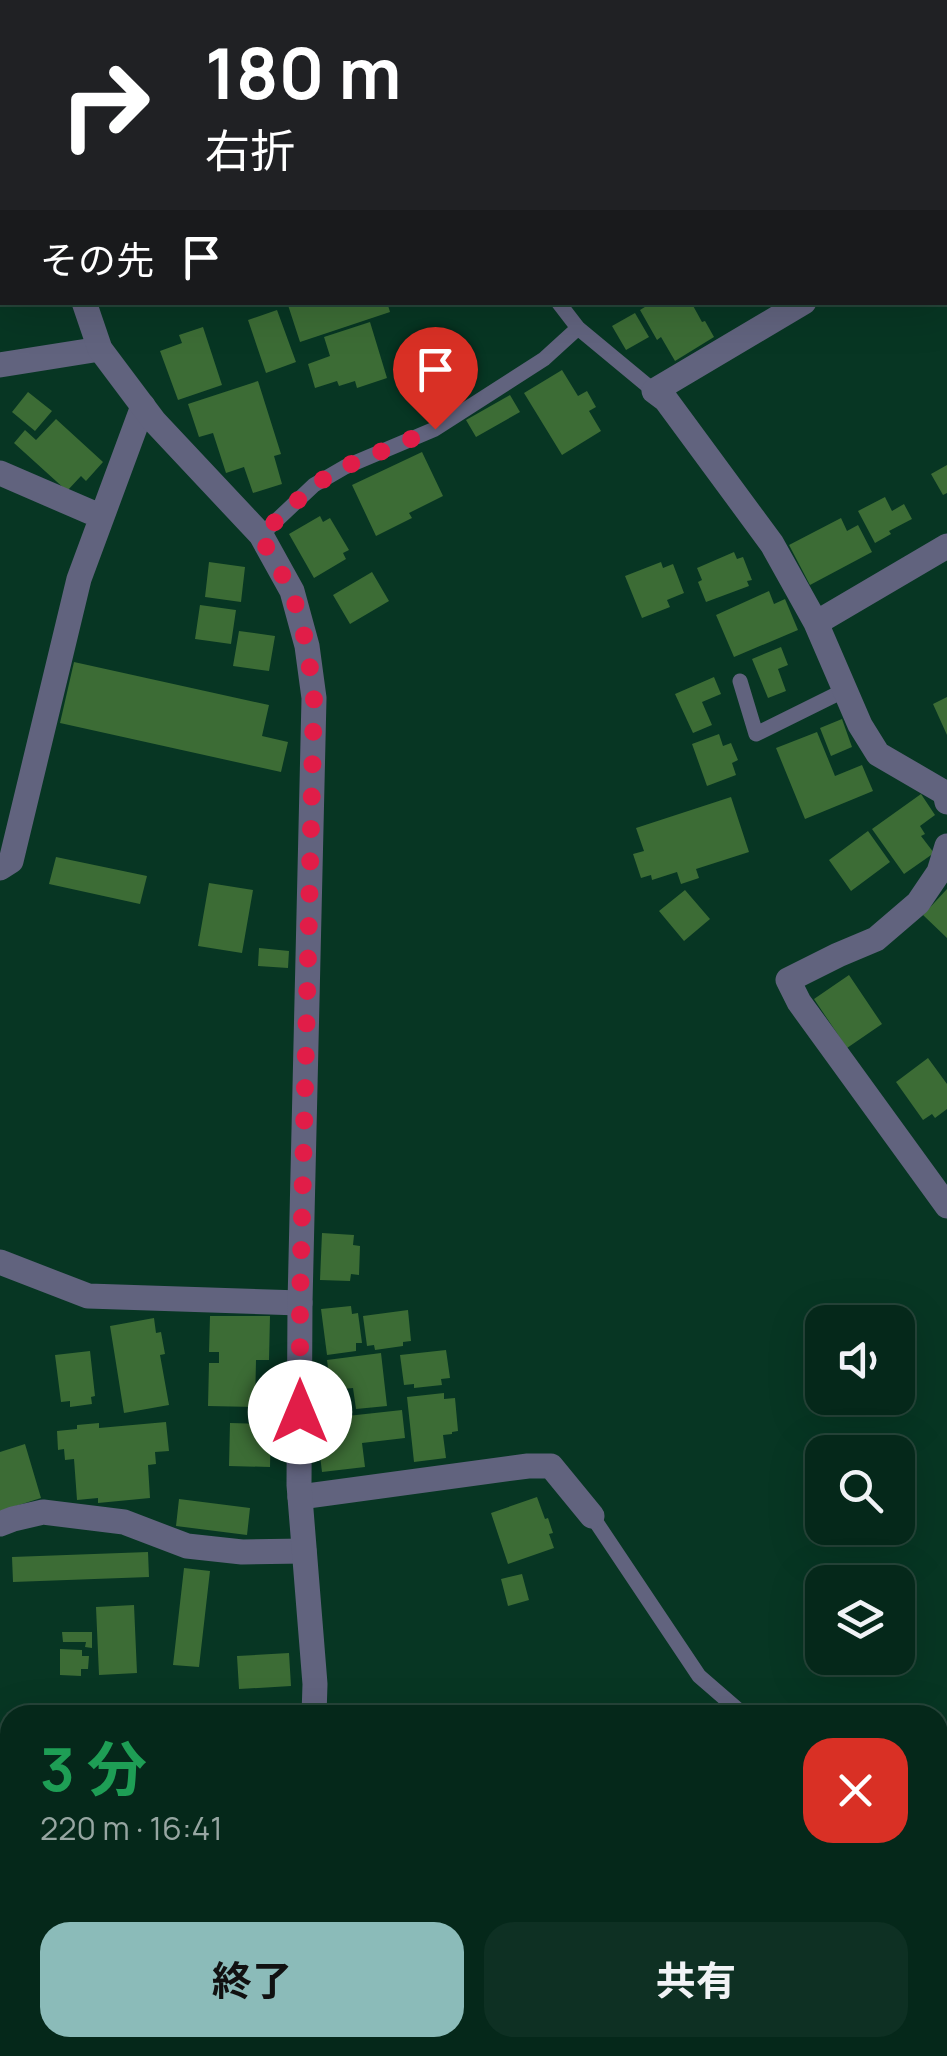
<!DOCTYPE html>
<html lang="ja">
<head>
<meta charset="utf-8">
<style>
	:root { --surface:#05281a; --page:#0e3023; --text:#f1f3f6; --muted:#97a6a2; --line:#264439; --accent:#8bbbb9 }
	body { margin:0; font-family:Manrope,"Noto Sans JP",sans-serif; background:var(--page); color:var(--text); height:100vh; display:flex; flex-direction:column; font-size:38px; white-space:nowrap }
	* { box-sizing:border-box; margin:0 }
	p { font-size:32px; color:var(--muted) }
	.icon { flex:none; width:55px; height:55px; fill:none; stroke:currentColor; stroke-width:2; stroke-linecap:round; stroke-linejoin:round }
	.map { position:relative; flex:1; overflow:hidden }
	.sheet { position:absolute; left:0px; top:1705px; width:948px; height:352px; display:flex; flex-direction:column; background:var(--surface); border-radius:30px 30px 0 0; box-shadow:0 10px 40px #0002,0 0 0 2px var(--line) }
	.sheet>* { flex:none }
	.top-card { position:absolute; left:0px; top:0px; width:948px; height:305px; box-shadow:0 10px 40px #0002,0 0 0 2px var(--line); background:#202124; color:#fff; overflow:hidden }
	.tools { position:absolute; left:805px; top:1305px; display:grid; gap:20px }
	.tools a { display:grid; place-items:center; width:110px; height:110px; border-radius:20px; background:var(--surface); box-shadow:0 10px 40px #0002,0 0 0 2px var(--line); font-size:50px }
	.pin { position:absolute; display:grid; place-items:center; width:85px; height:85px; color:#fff; margin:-102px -42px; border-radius:50% 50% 50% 0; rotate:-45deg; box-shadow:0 0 10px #0007 }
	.pin .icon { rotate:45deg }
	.me { position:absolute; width:110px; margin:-55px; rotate:0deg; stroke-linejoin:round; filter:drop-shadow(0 0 8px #0008) }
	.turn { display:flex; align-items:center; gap:35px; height:210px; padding:0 40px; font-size:45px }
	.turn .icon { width:130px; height:130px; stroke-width:2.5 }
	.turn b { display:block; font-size:70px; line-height:85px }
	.then { display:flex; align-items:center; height:95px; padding:0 40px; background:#0003; gap:20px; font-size:38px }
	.round { display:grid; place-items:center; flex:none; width:105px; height:105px; border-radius:30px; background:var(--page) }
	.overview { display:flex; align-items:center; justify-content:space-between; height:170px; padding:0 40px }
	h1 { font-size:60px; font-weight:700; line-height:75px; color:#1e9e55 }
	.primary-button { display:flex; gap:20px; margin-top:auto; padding:20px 40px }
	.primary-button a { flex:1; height:115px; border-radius:30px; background:var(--accent); color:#111; font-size:40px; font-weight:700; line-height:115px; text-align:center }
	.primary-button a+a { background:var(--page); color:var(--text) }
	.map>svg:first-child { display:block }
	.building { fill:#3c6c35 }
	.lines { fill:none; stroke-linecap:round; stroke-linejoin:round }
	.service { stroke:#61637e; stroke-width:15 }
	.minor { stroke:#61637e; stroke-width:25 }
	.tertiary { stroke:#61637e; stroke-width:25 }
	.route { stroke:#e11d48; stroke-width:18; stroke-dasharray:0 32.4 }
</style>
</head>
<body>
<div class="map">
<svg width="947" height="2056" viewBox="0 0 947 2056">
	<rect width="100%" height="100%" fill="#073623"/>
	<!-- building -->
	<path class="building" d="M287,302H387L390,312L300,342Z
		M653,302H691L702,322L705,321L714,337L675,361L661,337L657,340L640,310Z
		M277,310L296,362L266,373L248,320Z
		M635,313L649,337L626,350L612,326Z
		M370,322L387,378L357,388L355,381L339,386L337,381L315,388L308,364L330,356L324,337Z
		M203,327L222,385L178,400L160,351L182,343L179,335Z
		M562,370L578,396L587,391L596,407L589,411L601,431L562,455L524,393Z
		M258,381L281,454L274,456L282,484L253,493L244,467L226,473L213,433L199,437L188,404Z
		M28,392L52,411L35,431L12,412Z
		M510,395L520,412L476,437L466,420Z
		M56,419L103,462L86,481L81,476L67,491L14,443L25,430L36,440Z
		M422,452L443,496L409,513L412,518L376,536L352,485Z
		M947,465V493L943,495L931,474Z
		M885,497L892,511L904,504L912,519L889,531L891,534L875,543L858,511Z
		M320,516L323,522L330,518L349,550L343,553L346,559L314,578L289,534Z
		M841,518L847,531L858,525L872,552L810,585L789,545Z
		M734,552L737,559L743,557L752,580L747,581L749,586L706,602L698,582L702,580L697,568Z
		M209,562L245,567L241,602L205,597Z
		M661,562L663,568L673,564L684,593L667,600L670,607L642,618L625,576Z
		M372,572L389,601L350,624L333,595Z
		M769,591L774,604L785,599L798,630L734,657L716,615Z
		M200,605L236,610L231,644L195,639Z
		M239,631L275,636L269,671L233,666Z
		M781,647L788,665L778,669L786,691L768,698L752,659Z
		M74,662L269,705L262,736L288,742L281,772L60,723Z
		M714,677L721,694L702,702L712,725L693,733L675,694Z
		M947,697V735L933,704Z
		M842,719L852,747L831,756L820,728Z
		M817,732L835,776L862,765L873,791L805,819L776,748Z
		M719,734L723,746L731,743L738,760L732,763L736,775L707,786L692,744Z
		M921,794L935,815L920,826L925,834L921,836L934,853L904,874L872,829Z
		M731,797L749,852L696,869L699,878L681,884L677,872L652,880L651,875L641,878L633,854L644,851L636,828Z
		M868,831L890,862L851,891L829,860Z
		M56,857L147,876L140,904L49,884Z
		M209,883L253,890L242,953L198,946Z
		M947,889V938L923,915Z
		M685,890L710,919L684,941L659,911Z
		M259,948L289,951L288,968L258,966Z
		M849,975L882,1024L847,1048L814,999Z
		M928,1058L947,1084V1109L935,1118L932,1114L923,1120L896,1082Z
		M322,1233L354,1235L353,1245L360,1246L359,1275L351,1274L350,1281L320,1280Z
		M351,1306L352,1314L358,1313L362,1343H356V1351L327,1355L321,1309Z
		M408,1310L411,1341L403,1342V1346L375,1350L374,1345L367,1346L363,1316Z
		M210,1316H270L269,1360H256L255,1407L208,1406L209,1363H219V1352H209Z
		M154,1318L156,1333L161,1332L165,1354L160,1355L169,1405L124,1413L110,1326Z
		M446,1350L450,1378L441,1379L442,1385L414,1388V1384L404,1385L400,1355Z
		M90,1351L95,1396L91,1397L92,1404L70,1407V1401L61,1402L55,1355Z
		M381,1353L387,1406L356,1409L353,1388L331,1390L327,1360Z
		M444,1393V1399L455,1398L458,1431L452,1432V1434L443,1435L446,1458L414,1462L407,1397Z
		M402,1410L405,1438L362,1443L365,1467L322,1472L317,1431L322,1430L320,1419Z
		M166,1422L169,1451L155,1452L156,1464L148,1465L150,1498L98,1503V1498L77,1500L74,1459L65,1460L64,1449L58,1450L57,1431L77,1429V1425L99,1423V1428Z
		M230,1423L271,1424L270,1467L229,1466Z
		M25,1444L41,1498L0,1511V1452Z
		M537,1497L545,1519L548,1518L553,1533L549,1534L554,1548L508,1564L491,1513Z
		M179,1499L250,1508L247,1535L176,1526Z
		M148,1552L149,1577L13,1582L12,1557Z
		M184,1568L210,1571L199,1667L173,1665Z
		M522,1574L529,1600L508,1606L501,1579Z
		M134,1605L137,1673L99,1675L96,1607Z
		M62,1632H92V1648L85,1647L86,1642H63Z
		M60,1649L82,1650V1656H89L88,1669H81V1676L60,1675Z
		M289,1653L291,1686L239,1689L237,1656Z
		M150,1704L151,1715H97V1706Z
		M105,2048H166L167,2056H106Z"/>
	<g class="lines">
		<!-- service -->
		<path class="service" d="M369,0L370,2
			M558,302L578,328
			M261,535L314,485L345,467L435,429L544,359L578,328L654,391
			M740,681L756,734L845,690
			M592,1516L699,1676L744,1715
			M938,1800L947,1803
			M938,1937L947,1941"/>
		<!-- minor -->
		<path class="minor" d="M914,2L916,0
			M945,153L947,155
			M945,219L947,218
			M804,302L654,391L666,400L772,544L816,623
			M0,365L100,349
			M0,473L102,517
			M947,546L816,623L860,725L878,754L945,793L947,802
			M947,846L939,872L918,903L876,939L838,955L788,980L799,1002L947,1206
			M0,868L11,861L79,579L143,406
			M0,1262L88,1296L300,1303
			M300,1497L528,1466H551L592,1516
			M0,1524L13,1519L43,1512L124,1522L187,1546L242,1552L304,1551
			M938,1852L947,1851
			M899,2056L903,2048"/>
		<!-- tertiary -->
		<path class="tertiary" d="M163,2L164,0
			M84,302L100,349L154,421L261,535L292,591L307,646L314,698L300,1303L299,1485L315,1684L314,1715
			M294,2056L295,2048"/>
	</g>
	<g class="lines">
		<!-- route -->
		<path class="route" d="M300,1412V1303L314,698L307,646L292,592L260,536L314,485L344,467L435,429"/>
	</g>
</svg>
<div class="tools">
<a><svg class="icon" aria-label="sound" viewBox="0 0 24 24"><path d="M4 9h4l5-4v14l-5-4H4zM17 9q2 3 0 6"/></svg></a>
<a><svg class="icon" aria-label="search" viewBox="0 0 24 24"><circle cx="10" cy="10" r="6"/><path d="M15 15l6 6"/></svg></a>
<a><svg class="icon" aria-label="layers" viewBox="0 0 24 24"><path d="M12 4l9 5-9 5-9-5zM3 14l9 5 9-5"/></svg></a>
</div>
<div class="pin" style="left:435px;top:429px;background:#d93025"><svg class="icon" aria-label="arrive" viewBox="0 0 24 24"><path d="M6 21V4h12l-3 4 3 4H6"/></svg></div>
<svg class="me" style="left:300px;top:1412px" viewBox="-20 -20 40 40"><circle r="19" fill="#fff"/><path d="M0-13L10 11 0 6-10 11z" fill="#e11d48"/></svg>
<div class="top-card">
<div class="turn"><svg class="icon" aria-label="right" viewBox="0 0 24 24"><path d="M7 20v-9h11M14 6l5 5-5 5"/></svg><div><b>180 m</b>右折</div></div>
<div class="then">その先<svg class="icon" aria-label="arrive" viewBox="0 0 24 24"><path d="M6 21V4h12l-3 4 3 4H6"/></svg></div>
</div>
<section class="sheet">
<div class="overview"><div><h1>3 分</h1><p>220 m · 16:41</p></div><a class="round" style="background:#d93025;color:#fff"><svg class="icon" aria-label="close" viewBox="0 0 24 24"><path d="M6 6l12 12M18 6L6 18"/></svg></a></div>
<div class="primary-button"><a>終了</a><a>共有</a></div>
</section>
</div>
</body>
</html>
